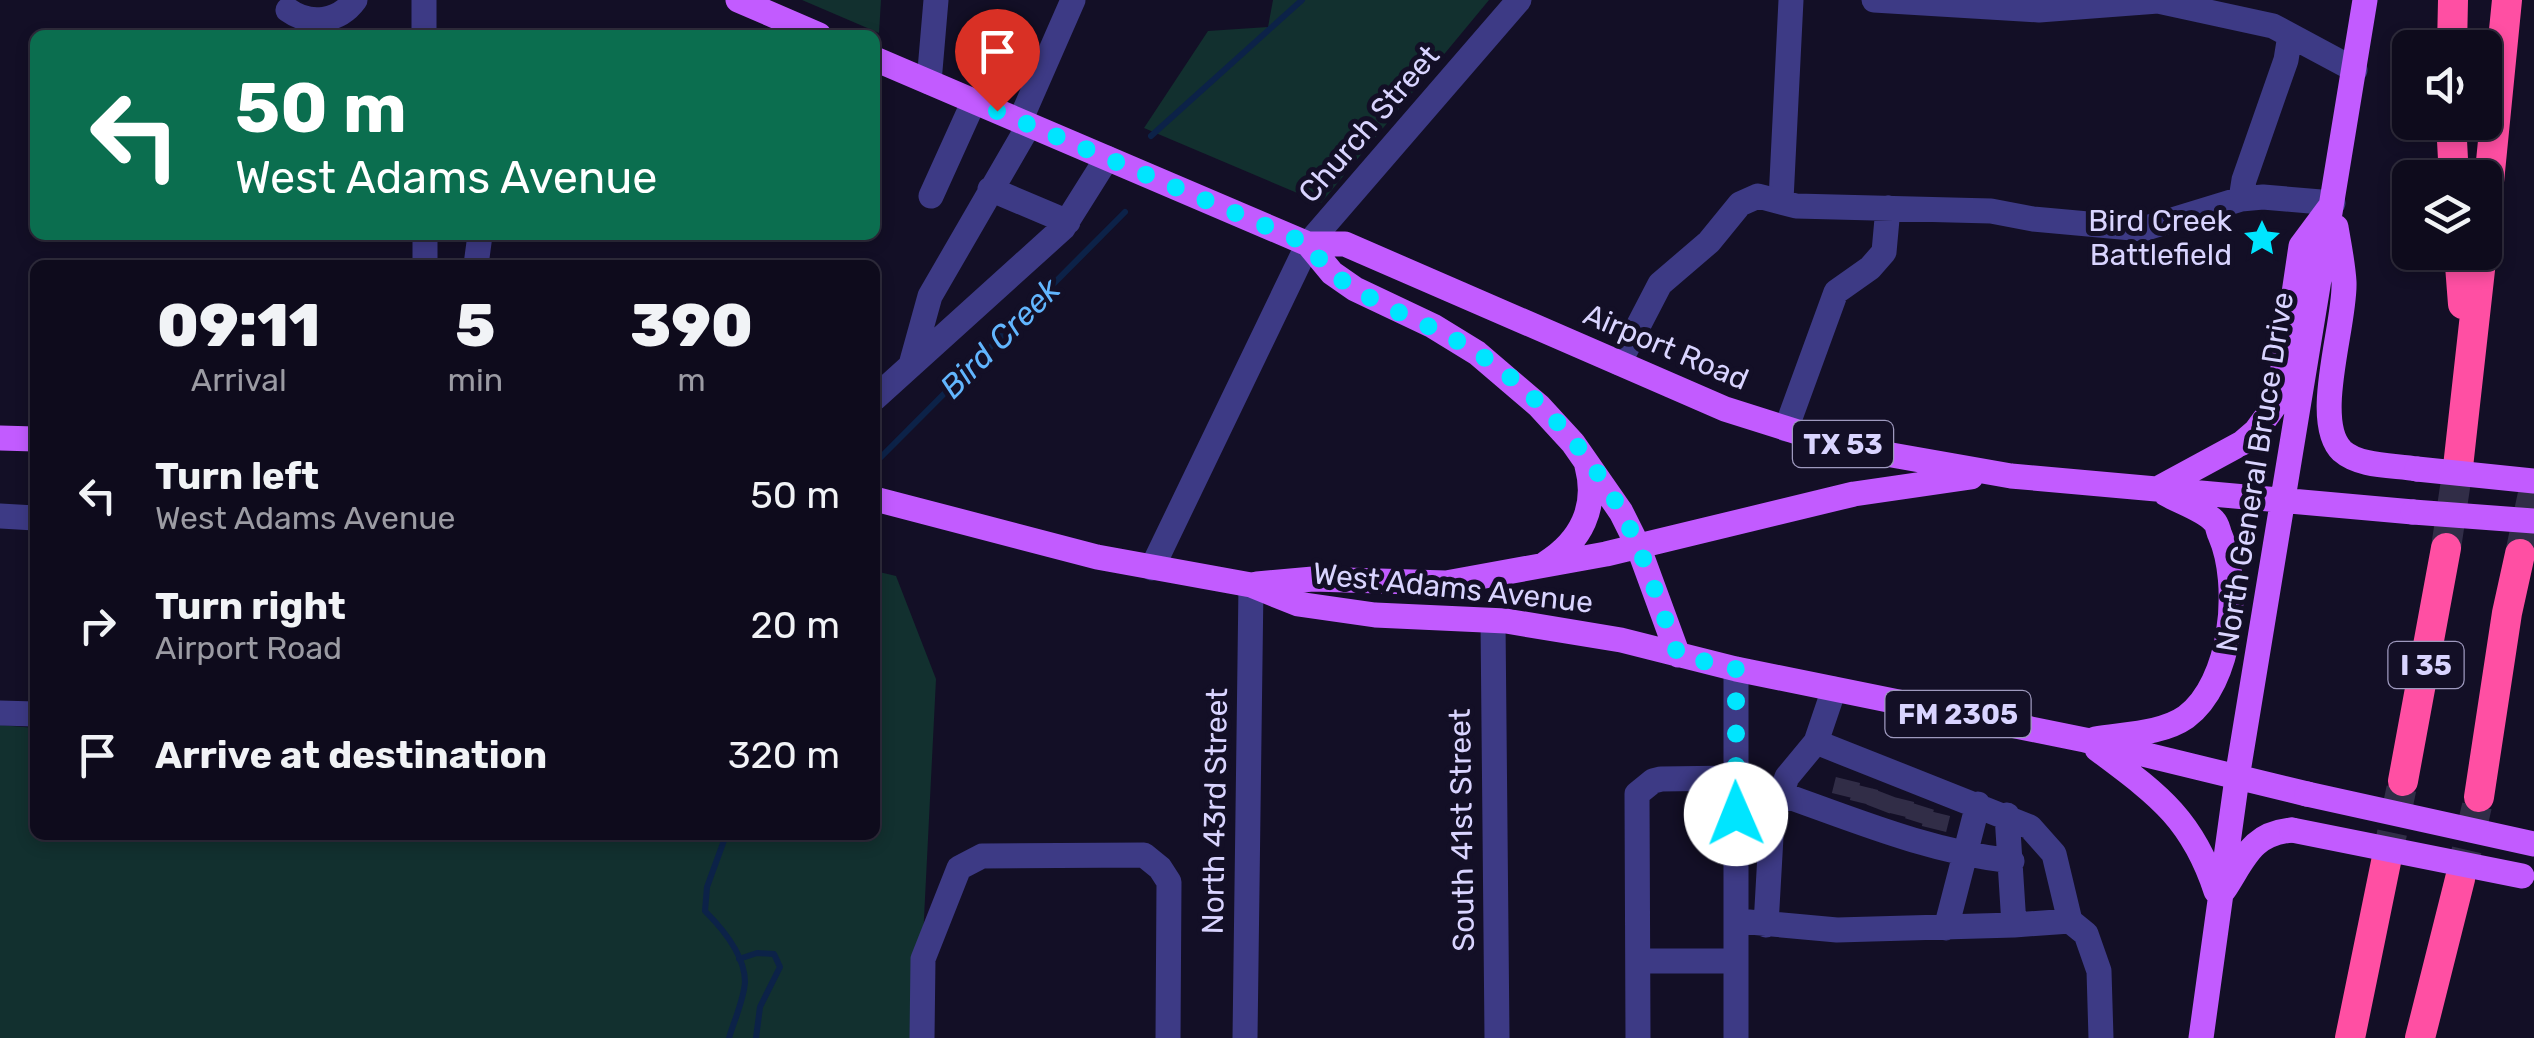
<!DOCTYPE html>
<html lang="en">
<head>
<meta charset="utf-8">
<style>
	:root { --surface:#0e0b1c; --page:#1c1929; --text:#f1f3f6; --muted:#9b9ba3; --line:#2e2b3b }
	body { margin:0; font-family:Rubik,sans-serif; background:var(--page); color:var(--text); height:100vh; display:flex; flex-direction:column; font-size:38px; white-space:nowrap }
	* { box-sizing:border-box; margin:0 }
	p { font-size:32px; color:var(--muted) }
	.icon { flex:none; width:55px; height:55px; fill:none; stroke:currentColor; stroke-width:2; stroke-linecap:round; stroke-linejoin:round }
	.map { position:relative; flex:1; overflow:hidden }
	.drawer { position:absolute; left:30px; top:260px; width:850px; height:580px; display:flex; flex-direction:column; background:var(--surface); border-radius:15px; box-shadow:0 5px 15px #0003,0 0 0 2px var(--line) }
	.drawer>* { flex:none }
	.guide { position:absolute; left:30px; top:30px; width:850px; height:210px; border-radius:15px; box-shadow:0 5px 15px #0003,0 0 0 2px var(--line); background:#0b6e4f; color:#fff; overflow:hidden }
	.fabs { position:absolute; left:2392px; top:30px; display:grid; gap:20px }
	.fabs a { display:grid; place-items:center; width:110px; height:110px; border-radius:15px; background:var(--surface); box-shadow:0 5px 15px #0003,0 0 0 2px var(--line); font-size:50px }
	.pin { position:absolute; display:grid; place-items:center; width:85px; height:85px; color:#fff; margin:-102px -42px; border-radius:50% 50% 50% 0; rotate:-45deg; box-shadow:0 0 10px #0007 }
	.pin .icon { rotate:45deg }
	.me { position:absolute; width:110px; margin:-55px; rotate:359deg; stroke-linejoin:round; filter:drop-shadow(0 0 8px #0008) }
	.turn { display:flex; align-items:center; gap:35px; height:210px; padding:0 40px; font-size:45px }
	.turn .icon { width:130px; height:130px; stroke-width:2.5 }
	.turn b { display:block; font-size:70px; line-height:85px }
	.eta { display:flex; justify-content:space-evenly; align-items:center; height:170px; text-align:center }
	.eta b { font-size:60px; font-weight:800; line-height:70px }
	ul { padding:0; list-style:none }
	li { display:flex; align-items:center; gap:30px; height:130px; padding:0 40px }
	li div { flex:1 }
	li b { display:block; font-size:38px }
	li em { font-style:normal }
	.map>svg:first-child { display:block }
	.green { fill:#12302f }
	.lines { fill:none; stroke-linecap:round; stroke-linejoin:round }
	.stream { stroke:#0c2248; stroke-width:6 }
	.minor-tunnel { stroke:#312d47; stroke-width:25; stroke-dasharray:25 12; stroke-linecap:butt }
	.highway-tunnel { stroke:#312d47; stroke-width:30; stroke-dasharray:30 15; stroke-linecap:butt }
	.minor { stroke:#3d3a85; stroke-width:25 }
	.major { stroke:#c25bff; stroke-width:25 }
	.highway { stroke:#ff4fa3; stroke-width:30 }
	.major-bridge { stroke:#c25bff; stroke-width:25 }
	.route { stroke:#00e5ff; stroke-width:18; stroke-dasharray:0 32.4 }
	.labels { text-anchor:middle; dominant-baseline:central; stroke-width:10; stroke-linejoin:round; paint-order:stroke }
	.shield { fill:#130f26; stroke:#9e99be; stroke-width:2.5 }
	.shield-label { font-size:28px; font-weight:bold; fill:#d9d4ff }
	.street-label { font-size:30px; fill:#d9d4ff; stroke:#130f26 }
	.poi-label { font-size:30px; fill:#d9d4ff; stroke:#130f26; text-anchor:end }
	.water-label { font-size:32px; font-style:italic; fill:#62b6ff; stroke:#130f26 }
</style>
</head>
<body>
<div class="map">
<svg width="2534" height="1038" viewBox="0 0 2534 1038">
	<rect width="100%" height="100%" fill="#130f26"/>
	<!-- green -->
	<path class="green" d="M802,0H881L879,33Z
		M1273,0H1489L1321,203L1144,128L1208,31L1268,27Z
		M875,571L896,576L936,679L918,1038H0V725L35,728V835H875Z"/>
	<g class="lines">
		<!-- stream -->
		<path class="stream" d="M1151,136L1302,0
			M875,463L1125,212
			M726,835L707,887L705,911C722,928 745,955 745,982C744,999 734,1021 729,1038
			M739,959L757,953L774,954L780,967L760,1007L756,1038"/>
		<!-- minor-tunnel -->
		<path class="minor-tunnel" d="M1844,796L1848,780
			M1862,803L1866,787
			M1878,809L1884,793
			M1898,815L1902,799
			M1917,822L1922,806
			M1934,829L1938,813"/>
		<!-- highway-tunnel -->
		<path class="highway-tunnel" d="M2446,548L2458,467
			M2520,554L2534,489
			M2386,862L2403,781
			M2460,879L2479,797"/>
		<!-- minor -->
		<path class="minor" d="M424,0V35
			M1874,0L2039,10L2158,1L2273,26L2355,70
			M288,10C310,26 339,22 355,0
			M929,82L936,0
			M1020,121L1073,0
			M990,189L1068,222
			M931,196L974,101
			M2241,199L2244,180L2286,60L2290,35
			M1781,200L1791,0
			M425,235V265
			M476,265L480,235
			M912,361L930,296L1029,125
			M1619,363L1660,284L1709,242L1740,204L1758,196L1796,206L1991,211L2033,219L2143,229L2241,199L2263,197L2333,203
			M875,398L1063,228L1107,158
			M1786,429L1836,292L1870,268L1884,252L1888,208
			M0,516L35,518
			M1152,568L1308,244L1519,0
			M1493,621L1497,1038
			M1736,669V1038
			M0,713L35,714
			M1816,742L2030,827L2054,854L2070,921L2086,934L2099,971L2101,1038
			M1781,794C1857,821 1931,852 2012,861
			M2007,815L2014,925L2070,921
			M1738,921L1837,930L2014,925
			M1766,925L1772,819L1787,777L1816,742L1834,689
			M1946,928L1978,804
			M1638,961H1736
			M922,1038L923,959L959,868L982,856L1144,855L1160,868L1169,882L1168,1038
			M1245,1038L1251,585
			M1638,1038L1637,794L1653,781L1661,779L1736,778"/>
		<!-- major -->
		<path class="major" d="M738,0L819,35
			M875,59L1308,244H1345L1725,409L1810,436L1886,454L2011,476L2413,512
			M2336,227C2339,245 2343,264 2344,282C2346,323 2311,421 2342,451C2360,467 2394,465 2417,469
			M1308,244L1332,273L1355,289L1433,326L1477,353L1539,406L1573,443L1621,512L1638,546L1678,655
			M0,438L35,439
			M2159,488L2242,443L2256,431L2278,401L2301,246L2330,207
			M875,499L1097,557L1251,585L1298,604L1375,615L1506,621L1621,640L1736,669L2085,740L2307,794
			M1546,563C1581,541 1598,507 1587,466
			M1257,584L1313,579L1446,583L1606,554L1854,494L1971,477
			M2095,739C2123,734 2162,734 2186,717C2232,683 2242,585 2220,535C2218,531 2218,525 2214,521C2204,510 2180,502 2166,494
			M2097,749C2157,794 2192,818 2216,891
			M2224,890C2245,858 2251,834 2292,830
			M2201,1038L2237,778L2365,0"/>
		<!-- highway -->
		<path class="highway" d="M2452,48L2453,0
			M2451,122L2454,178
			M2485,222L2507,0
			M2459,252L2463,304
			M2458,467L2482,252
			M2403,781L2446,548
			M2479,797L2507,613L2520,554
			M2350,1038L2386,862
			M2420,1038L2460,879"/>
		<!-- major-bridge -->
		<path class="major-bridge" d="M2417,469L2534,481
			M2413,512L2534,521
			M2307,794L2534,844
			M2292,830L2522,876"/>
	</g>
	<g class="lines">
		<!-- route -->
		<path class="route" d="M997,111L1308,244C1316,254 1323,265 1333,273C1367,303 1432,324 1473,350C1533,388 1589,451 1622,513C1646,557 1660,607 1678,655L1736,669V814"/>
	</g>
	<!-- icons -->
	<defs>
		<g id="sight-bare" transform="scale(3)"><path d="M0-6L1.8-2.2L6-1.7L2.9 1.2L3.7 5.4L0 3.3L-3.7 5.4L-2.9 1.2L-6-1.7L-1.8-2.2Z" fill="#00e5ff" stroke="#130f26" stroke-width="2.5" paint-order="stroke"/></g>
	</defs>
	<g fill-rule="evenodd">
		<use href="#sight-bare" x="2262" y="238"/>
	</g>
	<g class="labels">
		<!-- shield labels -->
		<g class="shield">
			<rect x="1793" y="421" width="100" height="46" rx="8"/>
			<rect x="2388.5" y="642" width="75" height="46" rx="8"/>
			<rect x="1885.5" y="691" width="145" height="46" rx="8"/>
		</g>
		<g class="shield-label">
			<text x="1843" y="444">TX 53</text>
			<text x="2426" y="665">I 35</text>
			<text x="1958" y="714">FM 2305</text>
		</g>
		<!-- street labels -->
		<g class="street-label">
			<text transform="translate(1369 124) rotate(-49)">Church Street</text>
			<text transform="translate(1666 347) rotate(23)">Airport Road</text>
			<text transform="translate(2255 472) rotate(-81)">North General Bruce Drive</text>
			<text transform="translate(1453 588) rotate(6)">West Adams Avenue</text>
			<text transform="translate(1215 811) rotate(-89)">North 43rd Street</text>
			<text transform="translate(1462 830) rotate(-91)">South 41st Street</text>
		</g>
		<!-- poi labels -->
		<g class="poi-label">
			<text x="2232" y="221">Bird Creek<tspan x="2232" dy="34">Battlefield</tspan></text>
		</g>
		<!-- water labels -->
		<g class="water-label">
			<text transform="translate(1000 338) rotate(-45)">Bird Creek</text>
		</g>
	</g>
</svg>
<div class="fabs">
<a><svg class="icon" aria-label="sound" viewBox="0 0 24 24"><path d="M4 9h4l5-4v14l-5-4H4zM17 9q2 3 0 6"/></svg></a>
<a><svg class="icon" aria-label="layers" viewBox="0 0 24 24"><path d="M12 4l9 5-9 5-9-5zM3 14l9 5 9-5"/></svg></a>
</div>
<div class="pin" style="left:997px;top:111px;background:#d93025"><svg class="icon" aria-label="arrive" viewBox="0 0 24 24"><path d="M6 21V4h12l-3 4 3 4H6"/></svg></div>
<svg class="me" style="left:1736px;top:814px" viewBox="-20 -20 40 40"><circle r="19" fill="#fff"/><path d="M0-13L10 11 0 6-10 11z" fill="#00e5ff"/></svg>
<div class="guide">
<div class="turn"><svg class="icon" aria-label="left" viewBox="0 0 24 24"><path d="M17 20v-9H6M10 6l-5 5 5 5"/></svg><div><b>50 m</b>West Adams Avenue</div></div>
</div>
<section class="drawer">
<div class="eta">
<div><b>09:11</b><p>Arrival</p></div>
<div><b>5</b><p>min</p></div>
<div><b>390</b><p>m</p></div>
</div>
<ul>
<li><svg class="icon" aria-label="left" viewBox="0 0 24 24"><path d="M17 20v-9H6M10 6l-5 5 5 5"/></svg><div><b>Turn left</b><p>West Adams Avenue</p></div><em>50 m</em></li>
<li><svg class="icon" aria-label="right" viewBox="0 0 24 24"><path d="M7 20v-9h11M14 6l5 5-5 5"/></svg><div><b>Turn right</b><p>Airport Road</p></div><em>20 m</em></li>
<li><svg class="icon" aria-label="arrive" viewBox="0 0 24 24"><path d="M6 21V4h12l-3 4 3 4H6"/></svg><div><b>Arrive at destination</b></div><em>320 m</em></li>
</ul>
</section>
</div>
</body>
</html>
